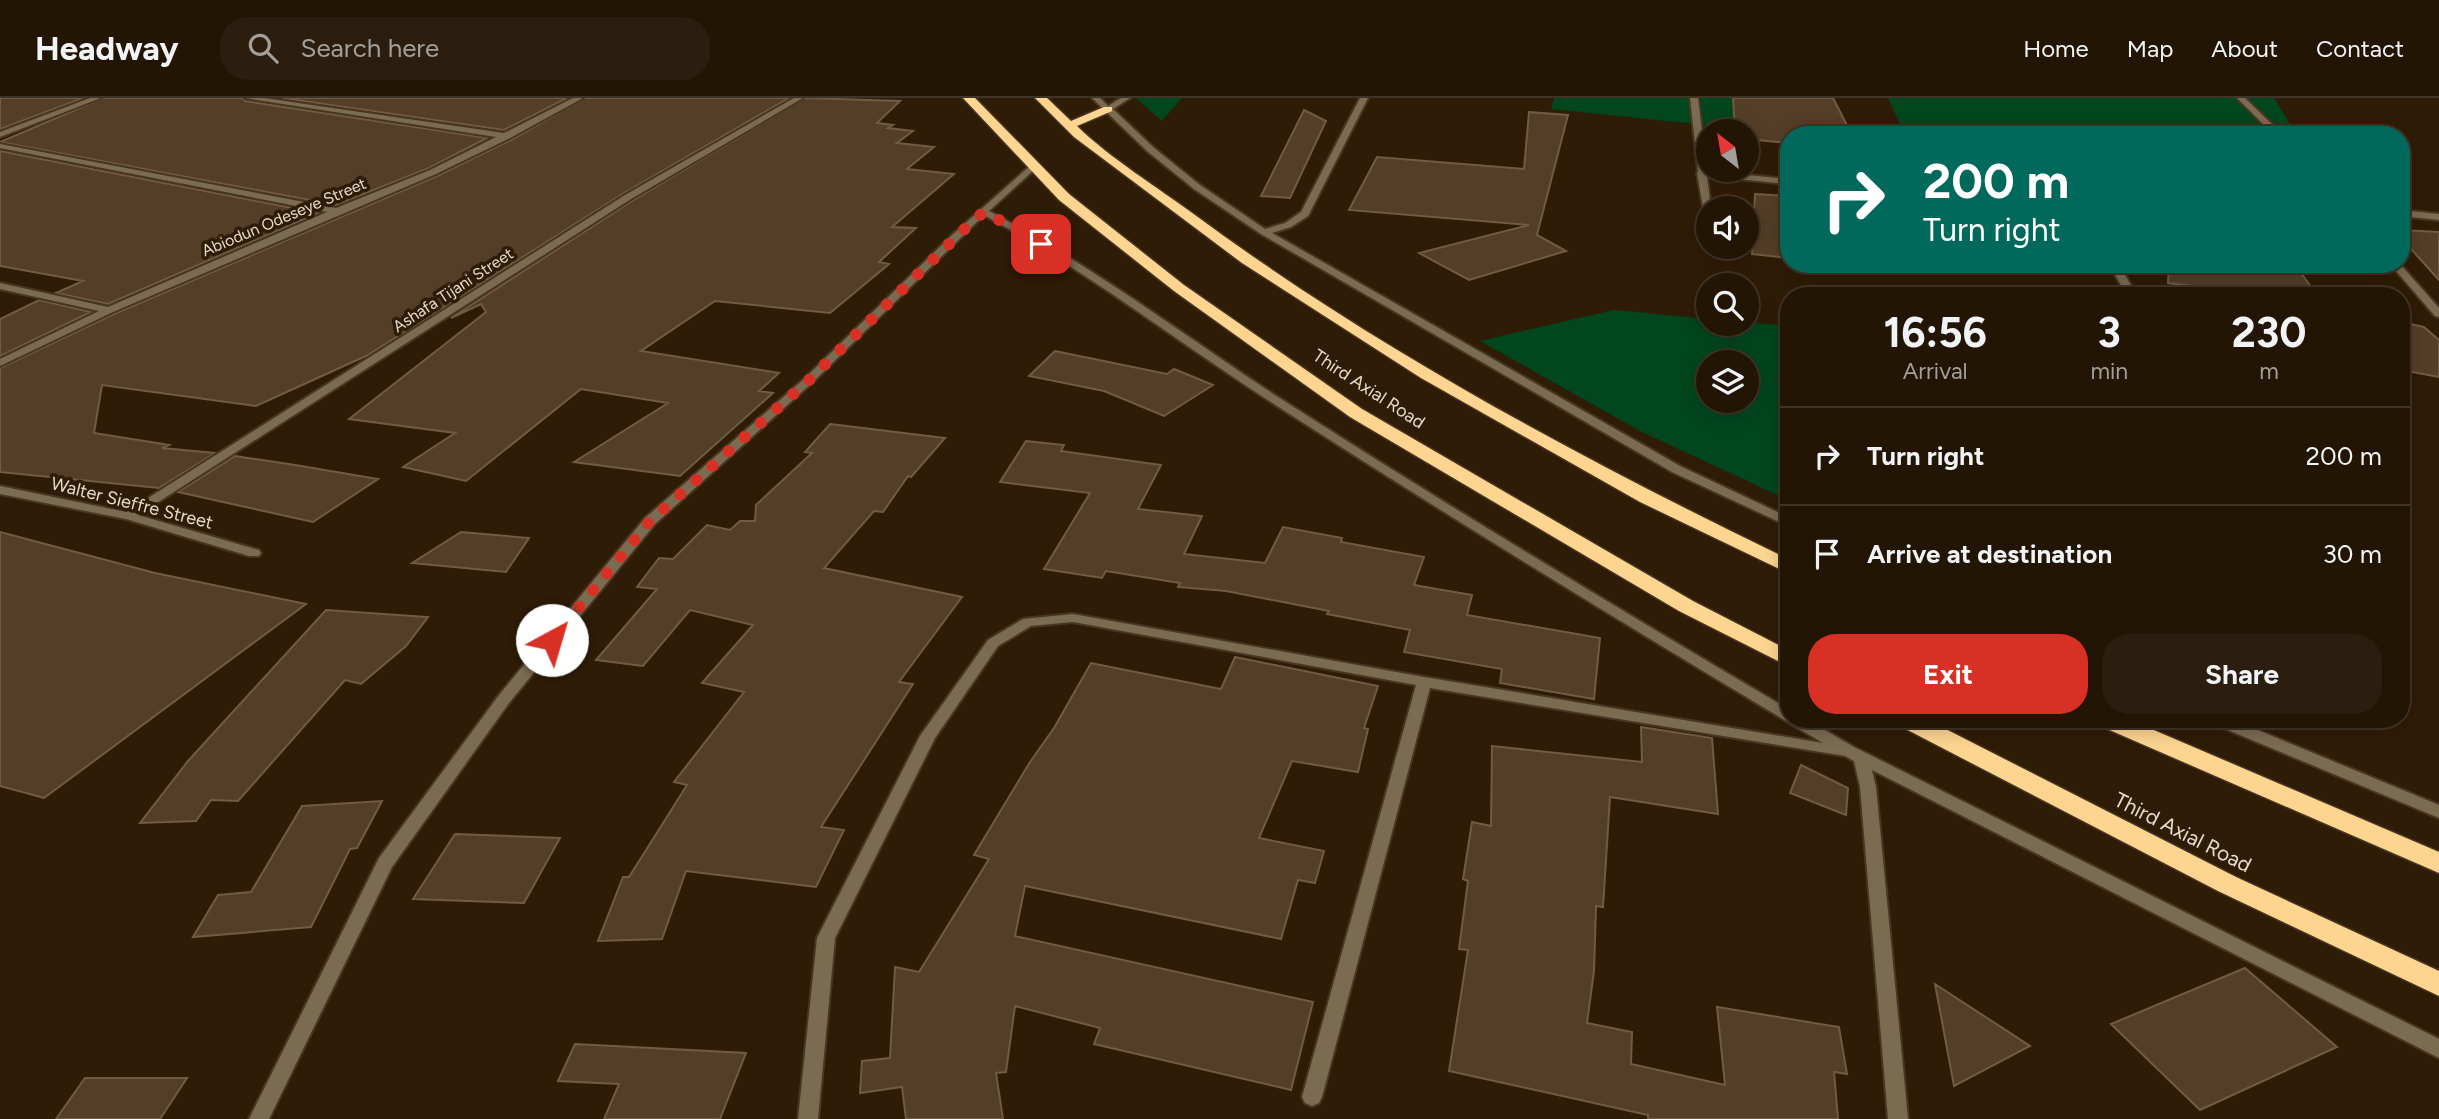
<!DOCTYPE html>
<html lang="en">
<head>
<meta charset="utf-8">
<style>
	:root { --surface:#231504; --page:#2b1e0e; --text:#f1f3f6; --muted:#a39f9a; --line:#403426; --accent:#d93025 }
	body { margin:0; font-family:Figtree,sans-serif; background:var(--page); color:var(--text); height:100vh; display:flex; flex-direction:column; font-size:26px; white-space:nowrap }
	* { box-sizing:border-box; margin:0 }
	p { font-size:23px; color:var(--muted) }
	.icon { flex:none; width:38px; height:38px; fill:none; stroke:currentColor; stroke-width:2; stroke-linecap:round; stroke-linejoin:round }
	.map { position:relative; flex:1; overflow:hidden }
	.panel { position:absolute; left:1780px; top:189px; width:630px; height:441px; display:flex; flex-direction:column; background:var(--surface); border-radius:28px; box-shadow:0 4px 18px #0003,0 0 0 2px var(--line) }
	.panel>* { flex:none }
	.banner { position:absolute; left:1780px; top:28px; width:630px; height:147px; border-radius:28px; box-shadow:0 4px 18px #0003,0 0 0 2px var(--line); background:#00695c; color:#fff; overflow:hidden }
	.needle { width:46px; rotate:329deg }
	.fabs { position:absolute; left:1696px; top:21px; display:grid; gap:14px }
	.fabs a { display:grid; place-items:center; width:63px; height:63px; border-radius:50%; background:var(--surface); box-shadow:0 4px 18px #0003,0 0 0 2px var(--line); font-size:35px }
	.pin { position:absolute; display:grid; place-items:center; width:60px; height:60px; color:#fff; margin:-30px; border-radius:14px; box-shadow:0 4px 10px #0006 }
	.me { position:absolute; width:77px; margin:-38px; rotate:39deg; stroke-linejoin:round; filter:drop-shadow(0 0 5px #0008) }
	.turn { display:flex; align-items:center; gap:24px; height:147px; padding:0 28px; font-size:32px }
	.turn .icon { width:91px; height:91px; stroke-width:2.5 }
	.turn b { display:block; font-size:49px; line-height:60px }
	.eta { display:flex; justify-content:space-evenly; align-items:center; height:119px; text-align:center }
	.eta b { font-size:42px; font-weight:700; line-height:49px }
	.action { display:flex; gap:14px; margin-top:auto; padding:14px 28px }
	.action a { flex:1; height:80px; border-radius:28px; background:var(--accent); color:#fff; font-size:28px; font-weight:700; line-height:80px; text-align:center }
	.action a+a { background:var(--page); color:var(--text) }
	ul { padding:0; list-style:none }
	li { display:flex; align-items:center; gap:21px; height:98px; padding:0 28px; border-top:2px solid var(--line) }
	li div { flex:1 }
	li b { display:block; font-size:26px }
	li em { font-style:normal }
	header { display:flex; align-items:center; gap:42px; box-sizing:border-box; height:98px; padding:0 35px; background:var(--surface); border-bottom:2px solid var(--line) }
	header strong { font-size:33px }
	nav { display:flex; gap:38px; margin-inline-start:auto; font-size:24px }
	.search { width:490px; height:63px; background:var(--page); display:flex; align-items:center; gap:18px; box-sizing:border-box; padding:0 24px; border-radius:28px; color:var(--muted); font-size:26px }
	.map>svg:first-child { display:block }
	.green { fill:#01461d; fill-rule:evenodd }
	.building { fill:#543e28; stroke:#715b44; stroke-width:2 }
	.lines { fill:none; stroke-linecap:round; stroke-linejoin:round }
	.street-casing { stroke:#493622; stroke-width:4 }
	.highway-casing { stroke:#493622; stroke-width:3 }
	.street { fill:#7b6b51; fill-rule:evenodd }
	.highway { fill:#fdd591; fill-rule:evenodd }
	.route { stroke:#d93025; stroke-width:12; stroke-dasharray:0 21.6 }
	.labels { text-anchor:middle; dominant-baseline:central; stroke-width:7; stroke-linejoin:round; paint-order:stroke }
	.far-street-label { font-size:16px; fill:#e6d9cc; stroke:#2f1c06 }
	.street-label { font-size:18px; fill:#e6d9cc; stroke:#2f1c06 }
	.near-street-label { font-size:21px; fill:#e6d9cc; stroke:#2f1c06 }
</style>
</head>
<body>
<header>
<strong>Headway</strong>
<div class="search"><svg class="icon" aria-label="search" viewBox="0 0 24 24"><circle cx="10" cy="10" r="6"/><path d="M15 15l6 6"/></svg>Search here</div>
<nav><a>Home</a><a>Map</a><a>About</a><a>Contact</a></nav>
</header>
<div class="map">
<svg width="2439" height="1021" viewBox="0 0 2439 1021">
	<rect width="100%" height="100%" fill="#2f1c06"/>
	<!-- green -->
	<path class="green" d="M1136,0H1182L1162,23Z
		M1554,0H1740L1743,31L1551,11Z
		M1888,0H2274L2297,37H2032L1900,27Z
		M1614,212L1708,221V226L1747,224L1788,228V402L1642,334L1480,243ZM1708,264H1746V303H1708Z"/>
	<!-- building -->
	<path class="building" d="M0,0H83L0,31Z
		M103,0H242L245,3L487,40L429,70L336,107L0,44Z
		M282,0H567L504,32Z
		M585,0H789L624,95L368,257L256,308L102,287L94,335L169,347L162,350L215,355L159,390L0,374V270L114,216L437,78L511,42Z
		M805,0L900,3L877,25L893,27L888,30L913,33L897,45L934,49L907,71L954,76L892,129L916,130L879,164L889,166L830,215L715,203L641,253L779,275L759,293L773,295L680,378L574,364L668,305L581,291L466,383L403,369L455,335L349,321L486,214L481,206L451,220L632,103Z
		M1733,0H1833L1852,37H1788V45L1746,41V33H1735Z
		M1304,12L1326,23L1290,100L1261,98Z
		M1529,14L1568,17L1537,137L1566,153L1469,182L1419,155L1529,127L1349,112L1377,59L1524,71Z
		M0,53L318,115L108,206L56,195L83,183L0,168Z
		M1755,96L1788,98V160L1752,156Z
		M2401,132L2439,134V182L2401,140Z
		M2169,166H2294L2318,198H2273L2168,185Z
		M39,202L91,214L0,258V221Z
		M2401,224L2424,229L2439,242V279L2401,272Z
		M1055,253L1167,276L1174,271L1213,287L1164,318L1104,293L1029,278Z
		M830,326L945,340L911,379L908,378L883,414L874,413L824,470L962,499L899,584L913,586L821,729L844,732L816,789L686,773L662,841L598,843L623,779H629L687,687L674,684L744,594L702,585L753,527L690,512L643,568L596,562L657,491L637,489L659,460L673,461L707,427L730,432L740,423H755L756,407L812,355L805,354Z
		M1026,343L1064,347L1061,353L1161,367L1138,411L1202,418L1184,456L1265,465L1283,429L1342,440L1341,444L1424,459L1414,487L1472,497L1467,517L1600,540L1594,601L1500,585L1502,571L1404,554L1410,532L1327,516L1329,513L1226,493L1178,489L1180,485L1106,473L1102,480L1044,471L1090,395L1000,384Z
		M235,358L295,367L378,381L313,424L178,394Z
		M0,434L155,475L306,506L44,700L0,688Z
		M461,434L529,440L506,474L412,465Z
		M326,512L428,519L406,548L361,586L345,582L238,703L211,702L196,723L140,725L188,663Z
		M1235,559L1378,588L1364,630L1368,631L1358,674L1292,663L1259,740L1324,753L1315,785L1298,782L1281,841L1025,788L1015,838L1313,904L1291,992L1094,946L1100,930L1015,908L1006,974L996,975L1003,1021H906L902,989L860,995L862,963L890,960L895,869L919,874L989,761L974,757L1030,664L1054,630L1091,565L1221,591Z
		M1641,629L1712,640L1718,716L1610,699L1603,809L1596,808L1594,873L1587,925L1632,934L1631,966L1725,987L1717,909L1839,929L1847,976L1834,974L1838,1021H1648V1017L1449,973L1468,852L1459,851L1468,783L1463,781L1472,724L1491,728L1492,648L1642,664Z
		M1801,667L1848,690L1846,717L1790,695Z
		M382,703L357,750L350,751L311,829L193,839L218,797L251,794L302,708Z
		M455,736L560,740L524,805L413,801Z
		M2245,870L2337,949L2200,1012L2111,926Z
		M1935,886L2030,948L1954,988Z
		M575,946L746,955L720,1021H604L619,986L558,983Z
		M85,980H187L160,1021H56Z"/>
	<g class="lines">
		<!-- street casing -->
		<g class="street-casing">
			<path id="street" d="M90,0H101L0,39V34Z
				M245,0H264L504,35L573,0H583L510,40L436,76L113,214L0,268V261L99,213L0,191V185L108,209L327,114L0,50V46L336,110L430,72L496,39Z
				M794,0H803L631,101L138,417L259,452L261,455L259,458H249L126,421L0,396V388L126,414L625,97Z
				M1092,0H1100L1108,8L1121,0H1130L1113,11L1153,49L1200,87L1265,131L1285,125L1301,114L1360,0H1368L1308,118L1291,129L1272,135L1680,368L1788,419V428L1672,374L1261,136L1194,91L1147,53Z
				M1690,0H1698L1707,73L1788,81V86L1707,78L1711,110H1708V122L1705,121L1697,75L1698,73Z
				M2237,0H2245L2283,37H2274Z
				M1032,66L1036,69L1035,71L989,113C1091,167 1182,236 1278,299C1446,407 1617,510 1788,611V621H1806L1854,649L2439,941V960L1872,672L1876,689L1908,1021H1888L1860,689L1854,663L1845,658L1430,590L1322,999L1319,1005L1312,1008L1305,1005L1302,999L1416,587L1073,524L1031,528L998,548L935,640L835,840L818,1021H798L817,840L920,638L988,542L1023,521L1073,516L1424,579L1823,645C1640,536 1457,424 1277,308C1179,245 1087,173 984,117L813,284L655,426L509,605L392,769L269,1021H249L379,760L499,597L645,420L805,280L951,138Z
				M2401,112L2439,116V122L2401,118Z
				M2109,166H2119L2137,198H2127Z
				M2390,166H2400L2439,210V219L2435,218Z
				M2208,621H2231L2439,707V720L2211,625Z"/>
		</g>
		<!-- highway casing -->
		<g class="highway-casing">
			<path id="highway" d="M963,0H975L1069,96L1184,187L1362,311L1693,503L1788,552V568L1679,513L1350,319L1174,193L1059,102Z
				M1035,0H1047L1071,23L1104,9H1112V13L1077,28C1111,61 1157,89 1195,117C1379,253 1584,362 1788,461V475L1640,404L1421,280L1242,165L1074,39Z
				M1895,621H1926L2236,779L2439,873V898L2218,793L1898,627Z
				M2095,621H2128L2439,754V775L2098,627Z"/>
		</g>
		<!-- street -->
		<use href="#street" class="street"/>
		<!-- highway -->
		<use href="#highway" class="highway"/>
	</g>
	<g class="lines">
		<!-- route -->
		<path class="route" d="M552,542L650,423L809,282L977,119L985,114L1041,146"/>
	</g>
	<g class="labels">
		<!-- far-street labels -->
		<g class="far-street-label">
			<text transform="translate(284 119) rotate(-23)">Abiodun Odeseye Street</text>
			<text transform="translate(453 192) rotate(-33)">Ashafa Tijani Street</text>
		</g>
		<!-- street labels -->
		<g class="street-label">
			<text transform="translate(1369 291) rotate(33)">Third Axial Road</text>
			<text transform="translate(132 405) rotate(14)">Walter Sieffre Street</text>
		</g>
		<!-- near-street labels -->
		<g class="near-street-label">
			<text transform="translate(2183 734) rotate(27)">Third Axial Road</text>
		</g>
	</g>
</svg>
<div class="fabs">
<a><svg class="needle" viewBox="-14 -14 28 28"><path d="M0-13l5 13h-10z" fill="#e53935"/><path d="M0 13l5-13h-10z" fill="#a39f9a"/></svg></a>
<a><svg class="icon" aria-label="sound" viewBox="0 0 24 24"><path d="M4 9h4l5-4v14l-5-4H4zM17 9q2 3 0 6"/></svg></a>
<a><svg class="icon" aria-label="search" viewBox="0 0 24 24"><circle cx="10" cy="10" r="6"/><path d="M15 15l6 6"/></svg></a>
<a><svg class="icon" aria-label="layers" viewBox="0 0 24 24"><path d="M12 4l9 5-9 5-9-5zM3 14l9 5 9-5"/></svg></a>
</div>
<div class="pin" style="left:1041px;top:146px;background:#d93025"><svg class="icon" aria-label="arrive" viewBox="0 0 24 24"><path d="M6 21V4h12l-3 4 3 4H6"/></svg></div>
<svg class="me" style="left:552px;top:542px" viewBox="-20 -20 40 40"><circle r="19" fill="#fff"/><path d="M0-13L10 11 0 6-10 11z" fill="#d93025"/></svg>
<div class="banner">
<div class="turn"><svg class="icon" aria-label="right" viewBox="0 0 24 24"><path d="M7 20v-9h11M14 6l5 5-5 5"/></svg><div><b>200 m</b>Turn right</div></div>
</div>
<section class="panel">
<div class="eta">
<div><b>16:56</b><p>Arrival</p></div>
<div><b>3</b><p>min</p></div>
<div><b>230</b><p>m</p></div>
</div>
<ul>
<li><svg class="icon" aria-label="right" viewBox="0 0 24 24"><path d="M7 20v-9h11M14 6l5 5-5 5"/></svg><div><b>Turn right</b></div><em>200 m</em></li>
<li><svg class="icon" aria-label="arrive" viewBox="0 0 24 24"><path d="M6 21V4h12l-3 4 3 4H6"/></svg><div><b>Arrive at destination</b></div><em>30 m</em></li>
</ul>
<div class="action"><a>Exit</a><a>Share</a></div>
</section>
</div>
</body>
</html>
